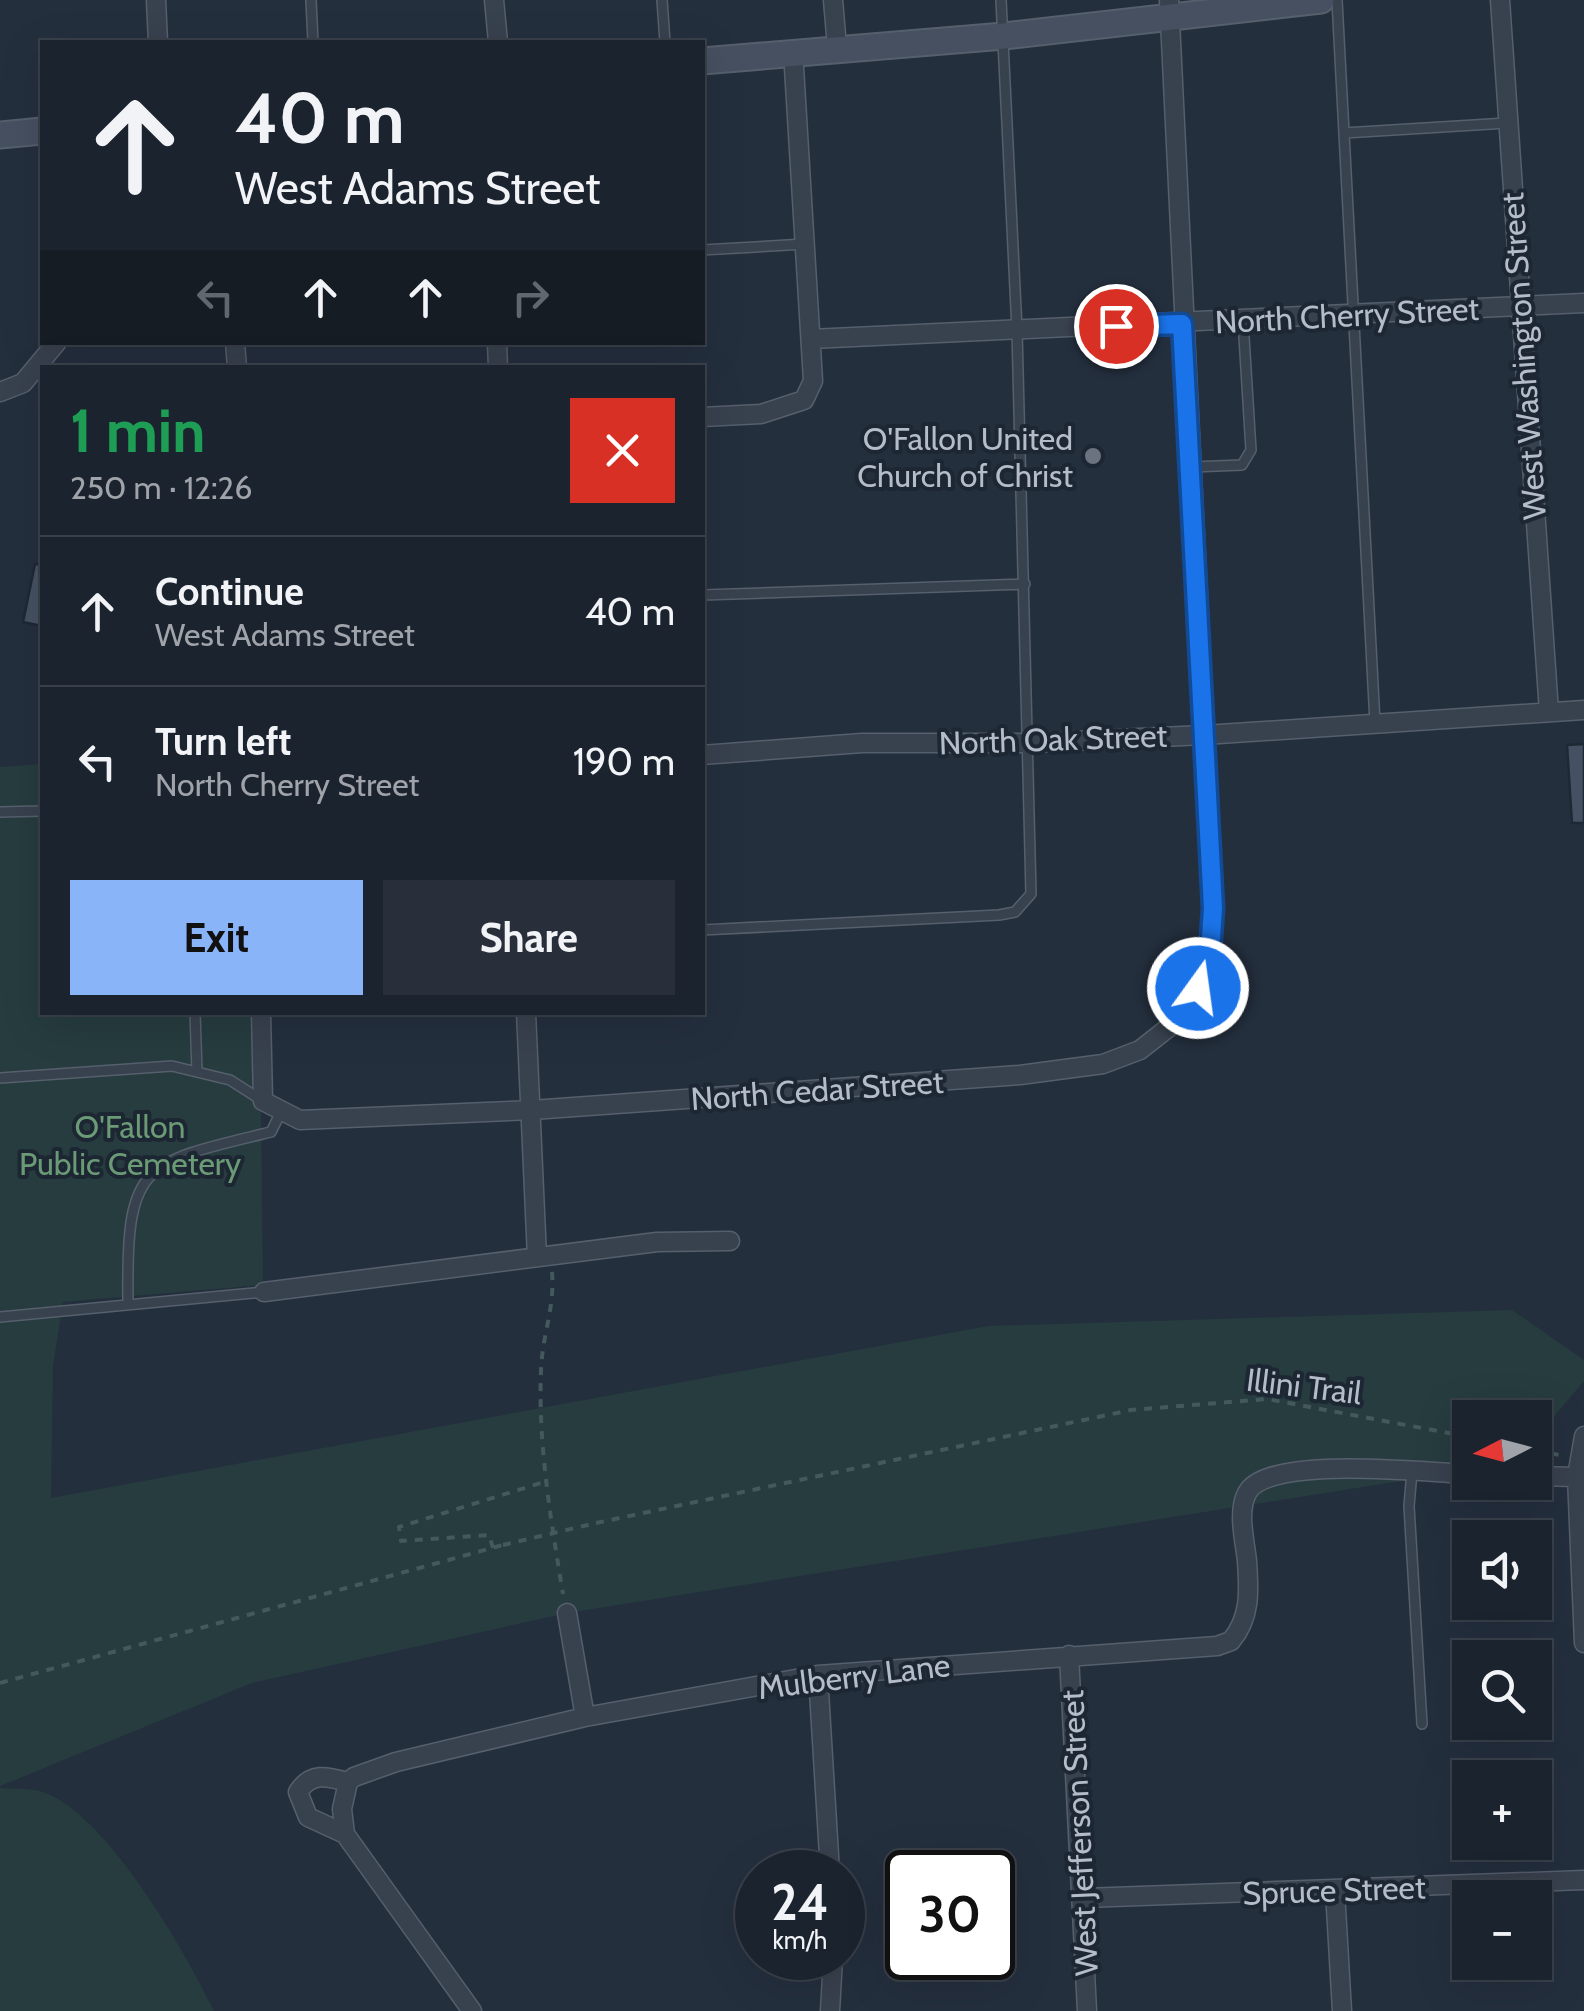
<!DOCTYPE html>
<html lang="en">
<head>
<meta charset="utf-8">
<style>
	:root { --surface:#1b232e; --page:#282f3a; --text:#f1f3f6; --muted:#a0a4aa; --line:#39404a; --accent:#8ab4f8 }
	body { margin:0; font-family:Cabin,sans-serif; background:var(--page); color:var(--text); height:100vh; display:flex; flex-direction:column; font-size:38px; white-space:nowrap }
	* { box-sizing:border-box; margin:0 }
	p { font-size:32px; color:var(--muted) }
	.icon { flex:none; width:55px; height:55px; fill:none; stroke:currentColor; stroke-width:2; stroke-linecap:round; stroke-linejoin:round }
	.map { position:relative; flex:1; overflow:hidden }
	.drawer { position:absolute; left:40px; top:365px; width:665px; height:650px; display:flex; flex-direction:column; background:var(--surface); border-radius:0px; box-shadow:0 10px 40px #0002,0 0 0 2px var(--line) }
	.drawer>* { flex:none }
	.hud { position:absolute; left:40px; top:40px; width:665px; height:305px; border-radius:0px; box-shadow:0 10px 40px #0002,0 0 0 2px var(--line); background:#1b232e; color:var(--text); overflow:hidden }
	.needle { width:65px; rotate:264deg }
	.controls { position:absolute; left:1452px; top:1400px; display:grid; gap:20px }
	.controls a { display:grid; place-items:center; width:100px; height:100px; border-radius:0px; background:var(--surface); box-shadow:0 10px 40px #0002,0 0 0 2px var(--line); font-size:50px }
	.speed { position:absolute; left:735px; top:1850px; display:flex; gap:20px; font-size:50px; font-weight:700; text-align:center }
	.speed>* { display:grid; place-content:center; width:130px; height:130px; border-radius:50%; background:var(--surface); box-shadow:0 10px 40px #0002,0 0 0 2px var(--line); line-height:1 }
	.speed small { font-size:25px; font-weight:400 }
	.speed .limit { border:5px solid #111; border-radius:15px; background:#fff; color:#111 }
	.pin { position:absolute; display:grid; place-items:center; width:85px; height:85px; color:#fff; margin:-42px; border:5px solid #fff; border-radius:50%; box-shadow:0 2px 10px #0007 }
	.me { position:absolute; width:110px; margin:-55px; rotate:14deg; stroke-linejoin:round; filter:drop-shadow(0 0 8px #0008) }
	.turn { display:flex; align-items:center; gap:35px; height:210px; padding:0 30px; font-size:45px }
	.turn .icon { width:130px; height:130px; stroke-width:2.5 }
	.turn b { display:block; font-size:70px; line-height:85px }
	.lanes { display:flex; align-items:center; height:95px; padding:0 30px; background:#0003; justify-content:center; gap:50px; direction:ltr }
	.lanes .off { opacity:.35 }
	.round { display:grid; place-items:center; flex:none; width:105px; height:105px; border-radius:0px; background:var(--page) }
	.headline { display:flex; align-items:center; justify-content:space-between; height:170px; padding:0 30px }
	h1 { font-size:60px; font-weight:800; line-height:75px; color:#1e9e55 }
	.cta { display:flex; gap:20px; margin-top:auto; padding:20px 30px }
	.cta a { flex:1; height:115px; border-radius:0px; background:var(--accent); color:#111; font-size:40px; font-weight:800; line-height:115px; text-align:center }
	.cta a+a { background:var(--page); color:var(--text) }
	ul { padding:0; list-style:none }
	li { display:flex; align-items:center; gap:30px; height:150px; padding:0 30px; border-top:2px solid var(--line) }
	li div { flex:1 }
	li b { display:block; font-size:38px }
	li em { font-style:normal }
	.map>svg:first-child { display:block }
	.green { fill:#263c3f }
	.building { fill:#455162; stroke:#1f2835; stroke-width:2.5 }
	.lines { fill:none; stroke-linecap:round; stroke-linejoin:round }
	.service-casing { stroke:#565f6c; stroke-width:12 }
	.minor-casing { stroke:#565f6c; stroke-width:21 }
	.secondary-casing { stroke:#565f6c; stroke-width:29 }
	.path { stroke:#44595c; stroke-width:4; stroke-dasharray:8 8; stroke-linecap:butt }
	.service { stroke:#38414e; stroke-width:9 }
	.minor { stroke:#38414e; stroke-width:18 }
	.secondary { stroke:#465061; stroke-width:25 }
	.path-bridge { stroke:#44595c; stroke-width:4; stroke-dasharray:8 8; stroke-linecap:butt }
	.route-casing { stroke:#114b97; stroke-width:25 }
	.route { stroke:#1a73e8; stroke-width:18 }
	.worship-dot { fill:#6b7280; stroke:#1d2633; stroke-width:4 }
	.labels { text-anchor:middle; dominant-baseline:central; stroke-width:8; stroke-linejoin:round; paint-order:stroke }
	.street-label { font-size:32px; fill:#b4bcc9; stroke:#1d2633 }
	.poi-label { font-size:32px; fill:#b4bcc9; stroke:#1d2633; text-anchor:end }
	.park-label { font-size:32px; fill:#6b9a76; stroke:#1d2633 }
</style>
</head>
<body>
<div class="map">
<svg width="1584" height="2011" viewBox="0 0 1584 2011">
	<rect width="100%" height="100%" fill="#242f3e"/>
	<!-- green -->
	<path class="green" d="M42,764V1012L260,1013L263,1285L63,1302L53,1366L51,1498L988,1326L1512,1310L1584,1360V1381L1535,1439V1418H1470V1470L567,1613L252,1683L0,1786V767Z
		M0,1788C12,1789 27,1788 39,1791C103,1807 186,1953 214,2011H0Z"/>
	<!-- building -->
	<path class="building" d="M35,564L42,565V626L23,622Z
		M1584,744V823H1572L1567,745Z"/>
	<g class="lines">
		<!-- service casing -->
		<g class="service-casing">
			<path id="service" d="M311,0L313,42
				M662,0L665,42
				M1337,0L1375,723
				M1344,133L1507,123
				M702,250L805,244
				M1192,467L1242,465L1251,450L1243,321
				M702,595L1025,584
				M0,812L42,811
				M702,930L999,915L1015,912L1031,894L1017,330L1001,0
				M195,1012L197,1072
				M0,1078L172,1066L230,1080L263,1101
				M128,1304C126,1163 140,1163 271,1132L280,1114
				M0,1317L264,1292
				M1412,1472L1409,1506L1422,1724"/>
		</g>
		<!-- minor casing -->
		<g class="minor-casing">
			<path id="minor" d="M156,0L158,42
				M494,0L498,42
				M833,0L837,47
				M1500,0L1549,712
				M811,339L1584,303
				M235,342L237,368
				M497,342L498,368
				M0,392L23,383L57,342
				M702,417L761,414L804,400L813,381L793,51
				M702,755L862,743H1031L1204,735L1584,710
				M261,1012L263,1101L300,1120L532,1110L1020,1075L1103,1064L1140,1050L1173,1024L1198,988L1210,952L1213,908L1169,0
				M526,1012L537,1257
				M264,1292L657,1242L730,1241
				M1584,1436L1577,1477L1584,1643
				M1535,1476L1577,1477
				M567,1613L585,1717
				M1069,1655L1087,2011
				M818,1675L830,1872
				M345,1834L308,1817L298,1792C311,1772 326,1776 348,1782
				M1335,1891L1342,2011
				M1084,1898L1584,1880
				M472,2011L345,1834L342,1809L348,1782L354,1777L396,1762L585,1717L818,1675L1217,1646L1231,1641C1251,1617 1249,1591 1247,1561C1245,1541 1237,1512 1247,1493C1267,1454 1428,1473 1470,1474
				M830,2011L833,1958"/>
		</g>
		<!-- secondary casing -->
		<g class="secondary-casing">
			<path id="secondary" d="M702,61L1004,36L1321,0
				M0,135L42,131"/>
		</g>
		<!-- path -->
		<path class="path" d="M552,1272C555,1309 542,1335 541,1371C538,1445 551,1521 563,1594
			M1535,1450L1564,1456
			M596,1523L1131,1410L1267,1399L1470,1437
			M493,1548L489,1535L401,1541L399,1527L547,1481
			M0,1683L503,1545"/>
		<!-- service -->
		<use href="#service" class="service"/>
		<!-- minor -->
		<use href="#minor" class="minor"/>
		<!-- secondary -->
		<use href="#secondary" class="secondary"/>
		<!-- path-bridge -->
		<path class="path-bridge" d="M503,1545L596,1523"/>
	</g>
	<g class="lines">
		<!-- route casing -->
		<g class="route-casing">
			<path id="route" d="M1116,326L1182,324L1213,908L1210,952L1198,988"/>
		</g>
		<!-- route -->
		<use href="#route" class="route"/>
	</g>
	<!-- markers -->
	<circle class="worship-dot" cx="1093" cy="456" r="10"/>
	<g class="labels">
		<!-- street labels -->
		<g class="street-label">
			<text transform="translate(1347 315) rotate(-3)">North Cherry Street</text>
			<text transform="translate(1523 356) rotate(-94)">West Washington Street</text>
			<text transform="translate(1053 739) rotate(-2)">North Oak Street</text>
			<text transform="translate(817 1090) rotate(-4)">North Cedar Street</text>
			<text transform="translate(1304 1386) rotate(7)">Illini Trail</text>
			<text transform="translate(854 1676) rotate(-7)">Mulberry Lane</text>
			<text transform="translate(1079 1833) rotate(-93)">West Jefferson Street</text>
			<text transform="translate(1334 1890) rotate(-2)">Spruce Street</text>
		</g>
		<!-- poi labels -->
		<g class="poi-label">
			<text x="1073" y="438">O'Fallon United<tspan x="1073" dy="37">Church of Christ</tspan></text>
		</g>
		<!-- park labels -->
		<g class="park-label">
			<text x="130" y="1126">O'Fallon<tspan x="130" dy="37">Public Cemetery</tspan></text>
		</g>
	</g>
</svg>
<div class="controls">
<a><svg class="needle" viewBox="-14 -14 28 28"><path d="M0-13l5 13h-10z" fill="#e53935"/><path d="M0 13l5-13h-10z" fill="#a0a4aa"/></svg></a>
<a><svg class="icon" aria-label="sound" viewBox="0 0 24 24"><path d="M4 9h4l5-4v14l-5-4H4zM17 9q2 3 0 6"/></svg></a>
<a><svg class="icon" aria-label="search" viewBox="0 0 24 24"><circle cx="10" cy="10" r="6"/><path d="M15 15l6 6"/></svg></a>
<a>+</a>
<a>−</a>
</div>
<div class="speed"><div>24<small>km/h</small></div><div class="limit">30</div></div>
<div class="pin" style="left:1116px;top:326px;background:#d93025"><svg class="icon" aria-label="arrive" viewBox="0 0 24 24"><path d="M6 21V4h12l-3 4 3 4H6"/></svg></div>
<svg class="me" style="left:1198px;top:988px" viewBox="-20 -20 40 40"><circle r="17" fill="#1a73e8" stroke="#fff" stroke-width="3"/><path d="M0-11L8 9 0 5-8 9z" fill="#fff"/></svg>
<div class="hud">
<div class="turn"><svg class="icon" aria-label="ahead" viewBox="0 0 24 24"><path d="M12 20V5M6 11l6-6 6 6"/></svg><div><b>40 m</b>West Adams Street</div></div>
<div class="lanes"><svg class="icon off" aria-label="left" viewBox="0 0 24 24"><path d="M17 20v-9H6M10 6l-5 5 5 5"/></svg><svg class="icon" aria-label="ahead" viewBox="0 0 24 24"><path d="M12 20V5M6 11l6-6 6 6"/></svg><svg class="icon" aria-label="ahead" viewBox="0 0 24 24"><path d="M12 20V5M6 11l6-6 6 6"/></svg><svg class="icon off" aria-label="right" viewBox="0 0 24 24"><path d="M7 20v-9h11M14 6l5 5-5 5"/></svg></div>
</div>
<section class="drawer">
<div class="headline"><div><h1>1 min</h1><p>250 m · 12:26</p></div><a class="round" style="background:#d93025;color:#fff"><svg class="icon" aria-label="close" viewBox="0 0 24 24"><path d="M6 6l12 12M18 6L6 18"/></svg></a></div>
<ul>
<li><svg class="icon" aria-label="ahead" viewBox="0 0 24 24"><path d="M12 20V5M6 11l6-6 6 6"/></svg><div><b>Continue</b><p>West Adams Street</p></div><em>40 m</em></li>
<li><svg class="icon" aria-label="left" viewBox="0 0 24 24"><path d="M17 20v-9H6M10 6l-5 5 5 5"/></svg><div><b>Turn left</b><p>North Cherry Street</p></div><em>190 m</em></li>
</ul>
<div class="cta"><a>Exit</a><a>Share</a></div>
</section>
</div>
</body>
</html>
